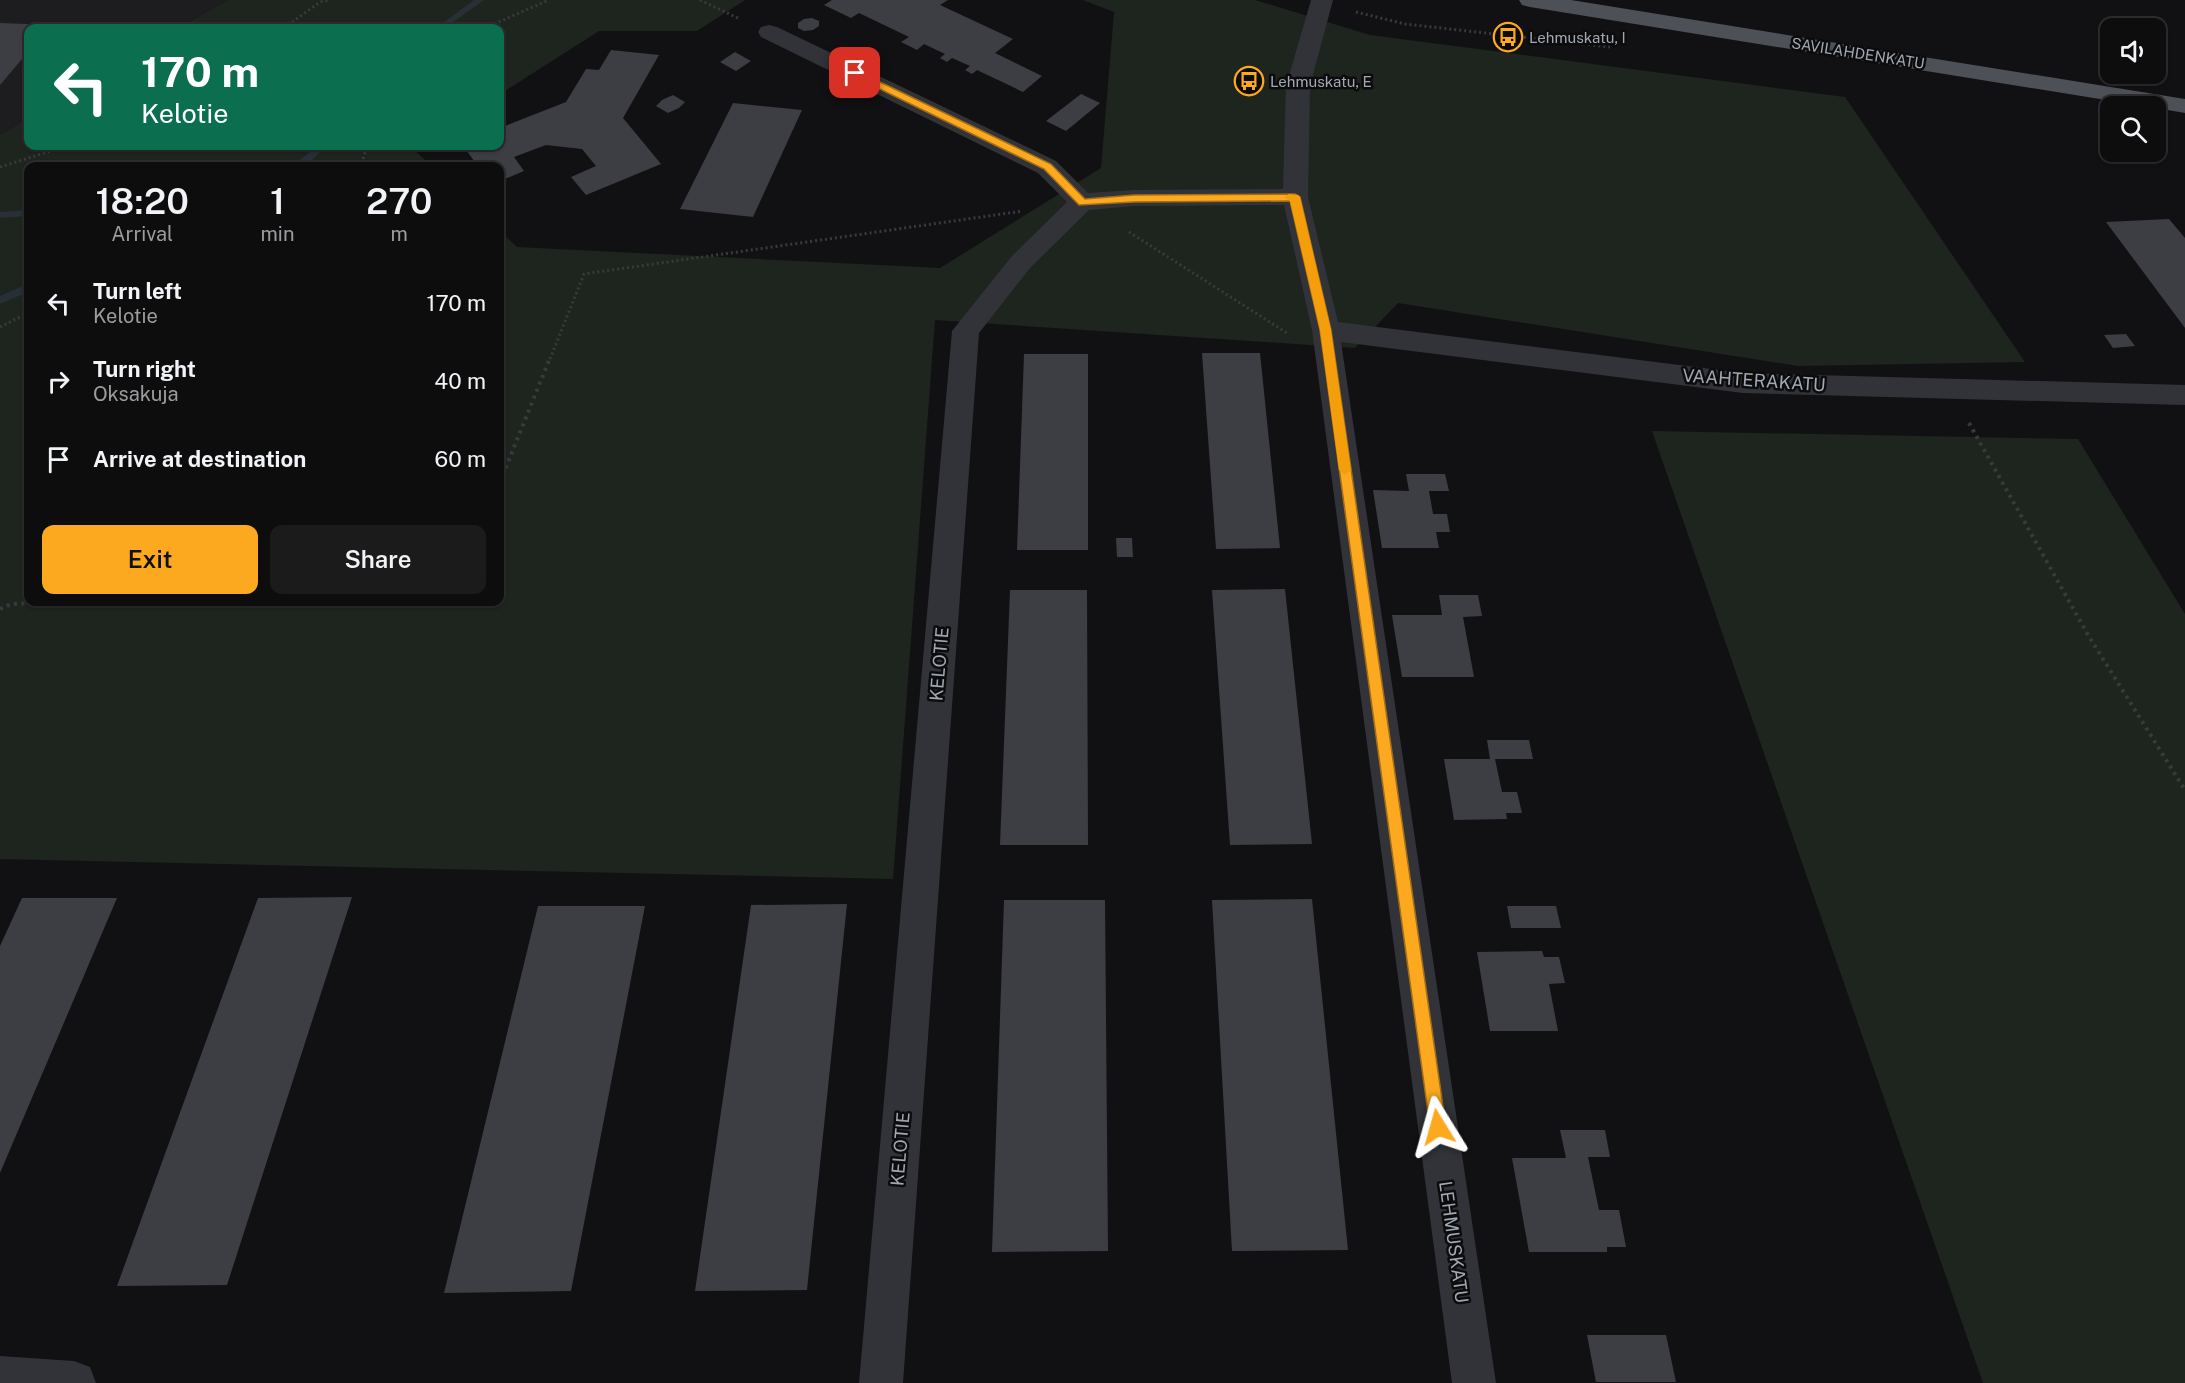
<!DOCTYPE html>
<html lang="en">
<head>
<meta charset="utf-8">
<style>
	:root { --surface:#0d0d0e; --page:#1b1b1c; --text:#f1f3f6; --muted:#9a9c9e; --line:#2d2d2e; --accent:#fca920 }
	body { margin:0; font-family:"Public Sans",sans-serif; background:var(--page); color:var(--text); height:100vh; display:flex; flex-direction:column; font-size:22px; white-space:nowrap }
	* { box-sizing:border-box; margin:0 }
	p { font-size:20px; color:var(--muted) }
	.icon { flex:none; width:33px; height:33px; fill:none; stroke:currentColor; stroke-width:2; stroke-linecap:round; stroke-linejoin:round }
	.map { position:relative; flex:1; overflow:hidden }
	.side { position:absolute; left:24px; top:162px; width:480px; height:444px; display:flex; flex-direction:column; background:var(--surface); border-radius:12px; box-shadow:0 2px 4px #0004,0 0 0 2px var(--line) }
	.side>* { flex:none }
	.banner { position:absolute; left:24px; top:24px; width:480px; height:126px; border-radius:12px; box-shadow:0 2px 4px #0004,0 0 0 2px var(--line); background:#0b6e4f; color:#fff; overflow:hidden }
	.controls { position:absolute; left:2100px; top:18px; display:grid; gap:12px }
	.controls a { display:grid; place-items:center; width:66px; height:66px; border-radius:12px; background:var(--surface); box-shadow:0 2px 4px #0004,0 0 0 2px var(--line); font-size:30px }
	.pin { position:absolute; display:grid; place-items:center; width:51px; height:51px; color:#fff; margin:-26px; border-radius:12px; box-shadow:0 3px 9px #0006 }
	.me { position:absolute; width:66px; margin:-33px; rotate:352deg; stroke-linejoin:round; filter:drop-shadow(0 0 4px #0008) }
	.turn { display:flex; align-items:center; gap:21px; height:126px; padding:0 18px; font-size:27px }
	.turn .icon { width:78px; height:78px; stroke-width:2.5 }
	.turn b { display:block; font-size:42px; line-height:51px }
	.eta { display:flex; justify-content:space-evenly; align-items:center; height:102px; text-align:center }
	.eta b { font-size:36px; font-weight:600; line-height:42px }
	.cta { display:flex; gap:12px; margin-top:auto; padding:12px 18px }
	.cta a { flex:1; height:69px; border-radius:12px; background:var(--accent); color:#111; font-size:24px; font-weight:600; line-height:69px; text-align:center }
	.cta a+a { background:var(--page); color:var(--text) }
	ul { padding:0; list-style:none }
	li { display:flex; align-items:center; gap:18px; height:78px; padding:0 18px }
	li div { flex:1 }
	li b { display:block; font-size:22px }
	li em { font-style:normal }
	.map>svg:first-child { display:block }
	.built { fill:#1d1d20 }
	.green { fill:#1d251e }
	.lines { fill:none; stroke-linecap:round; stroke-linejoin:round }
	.stream { fill:#273037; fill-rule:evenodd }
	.building { fill:#3d3e43 }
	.path-far1 { stroke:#383a3f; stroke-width:3; stroke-dasharray:2 3; stroke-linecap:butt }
	.path { stroke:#383a3f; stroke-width:4; stroke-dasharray:3 4.5; stroke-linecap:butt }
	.minor { fill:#323338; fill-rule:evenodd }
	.major { fill:#4e5057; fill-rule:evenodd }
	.route { fill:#fca920; stroke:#a46e15; stroke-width:1.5 }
	.slow { fill:#f59e0b }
	.labels { text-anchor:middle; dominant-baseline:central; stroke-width:5; stroke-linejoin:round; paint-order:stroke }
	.far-poi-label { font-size:15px; fill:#a1a8b4; stroke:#0c0c0d; text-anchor:start }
	.far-street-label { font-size:15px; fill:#a1a8b4; stroke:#0c0c0d }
	.street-label { font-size:18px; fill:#a1a8b4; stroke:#0c0c0d }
</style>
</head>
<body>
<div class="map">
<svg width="2185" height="1383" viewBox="0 0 2185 1383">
	<rect width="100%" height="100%" fill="#111113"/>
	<!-- built -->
	<path class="built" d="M0,0H227L179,28H28V118L0,135Z"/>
	<!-- green -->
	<path class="green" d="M227,0H745L697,31H599L500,94V28H179Z
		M1083,0H1255L1370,35L1845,97L2025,362L1798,366L1398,303L1355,348L935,320L893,879L0,859V135L28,118V146H418L413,149L432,166H28V602H500V231L517,247L940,268L1101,168L1114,12Z
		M1652,431L2078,439L2185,614V1383H1983Z"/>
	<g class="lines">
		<!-- stream -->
		<path class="stream" d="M474,0H484L445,28H436Z
			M314,146H324C315,159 308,166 291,166L308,154Z
			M28,210V216L0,218V212Z
			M28,284V292L0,304V296Z"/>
	</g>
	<!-- building -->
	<path class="building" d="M832,0H948L940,5L1013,39L995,53L1042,76L1023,92L977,70L972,74L965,70L970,66L952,58L947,62L940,58L945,54L924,44L917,50L901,42L909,37L859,13L851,18L824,5Z
		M812,18L819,21V26L813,30L804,31L798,28V23L804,19Z
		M0,23L52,25L49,28H28V52L0,85Z
		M611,50L659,55L623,118L661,164L586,195L571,177L596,166L582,149L546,145L514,157L524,171L500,181V166H478L463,146H500V128L566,102L586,69L599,70Z
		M735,52L751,61L736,71L720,62Z
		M1081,94L1100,103L1066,131L1046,121Z
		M673,95L685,102L679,108L668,113L656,106L662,100Z
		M733,103L802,110L753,217L680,209Z
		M2169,219L2185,238V328L2106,222Z
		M2126,334L2135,346L2113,348L2104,335Z
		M1202,353H1260L1280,548L1216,549Z
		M1024,354H1088V550H1017Z
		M1406,474H1445L1449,491H1429L1433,514H1447L1450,532H1436L1439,548H1382L1373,490L1409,491Z
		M1116,538H1132L1133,557H1117Z
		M1285,589L1312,844L1230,845L1212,590Z
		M1010,590H1087L1088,845H1000Z
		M1439,595H1478L1482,616L1463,617L1474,677H1402L1392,615H1442Z
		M1487,740H1529L1533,759H1495L1502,792H1517L1522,813H1506L1507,819L1454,820L1444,759H1490Z
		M352,897L227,1285L117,1286L258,898Z
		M22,898H117L0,1173V946Z
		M1312,899L1348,1250L1232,1251L1212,900Z
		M1004,900H1105L1108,1251L992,1252Z
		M847,904L807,1290L695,1291L751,905Z
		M538,906H645L571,1291L444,1293Z
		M1507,906H1556L1561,928H1511Z
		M1542,951L1544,957H1559L1565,983L1549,984L1558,1031H1490L1477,952Z
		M1560,1130H1605L1610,1157H1588L1599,1210H1619L1626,1247H1607V1252H1529L1512,1158H1566Z
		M1587,1335H1666L1676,1382H1596Z"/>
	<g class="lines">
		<!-- path-far1 -->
		<path class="path-far1" d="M700,0L738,18
			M1356,12L1405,24L1610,47
			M284,28L320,2L330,0
			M485,28L549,0
			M356,166L363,159L367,146
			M0,167L67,146
			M1129,232L1287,333
			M0,327L28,313
			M550,359L584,274L1023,211"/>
		<!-- path -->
		<path class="path" d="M1969,423L2088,635L2185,790
			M500,482L550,358
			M0,609L11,604L54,602"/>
		<!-- minor -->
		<path class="minor" d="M1311,0H1333L1310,86L1308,197L1338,322L1743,373L2185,385V405L1743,393L1341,342L1496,1383H1452L1312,330L1284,205L1134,206L1089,210L1030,268L979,333L903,1383H859L952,331L1012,256L1067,202L1038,173L761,37L758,32L761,27L769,25L777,27L1056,161L1088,193L1134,190L1283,189L1286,86Z
			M0,1356L74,1361L90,1367L96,1383H0Z"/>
		<!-- major -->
		<path class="major" d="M1519,0H1571L2185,99V113L2156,108V106H2143L1530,7L1522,5Z"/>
	</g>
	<!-- route -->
	<path class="route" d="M855,70L1051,164L1085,199L1134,195L1295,194L1300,197L1331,330L1446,1127L1444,1133L1438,1136L1432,1133L1430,1127L1320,330L1290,201L1134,202L1079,205L1044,169L851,75V71Z"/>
	<!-- slow -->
	<path class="slow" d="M1289,194L1298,195L1300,197L1331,330L1351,470L1345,475L1339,470L1320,330L1290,201L1284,197Z"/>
	<!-- icons -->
	<defs>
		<g id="bus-ring" transform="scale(1.5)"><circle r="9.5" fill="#0c0c0d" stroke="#fca920" stroke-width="1.5"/><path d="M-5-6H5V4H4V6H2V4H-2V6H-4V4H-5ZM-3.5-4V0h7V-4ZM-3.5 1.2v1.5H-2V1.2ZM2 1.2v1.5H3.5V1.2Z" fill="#fca920"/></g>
	</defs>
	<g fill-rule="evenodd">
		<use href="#bus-ring" x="1508" y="37"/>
		<use href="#bus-ring" x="1249" y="81"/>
	</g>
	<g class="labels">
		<!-- far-poi labels -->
		<g class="far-poi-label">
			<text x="1529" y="37">Lehmuskatu, I</text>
			<text x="1270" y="81">Lehmuskatu, E</text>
		</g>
		<!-- far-street labels -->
		<g class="far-street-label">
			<text transform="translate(1858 53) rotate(9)">SAVILAHDENKATU</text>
		</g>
		<!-- street labels -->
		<g class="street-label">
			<text transform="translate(1754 380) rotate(4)">VAAHTERAKATU</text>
			<text transform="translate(939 664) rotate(-85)">KELOTIE</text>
			<text transform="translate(900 1149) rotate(-85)">KELOTIE</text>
			<text transform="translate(1454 1242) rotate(82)">LEHMUSKATU</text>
		</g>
	</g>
</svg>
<div class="controls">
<a><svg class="icon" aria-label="sound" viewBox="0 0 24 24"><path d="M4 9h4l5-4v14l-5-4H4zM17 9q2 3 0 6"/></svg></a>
<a><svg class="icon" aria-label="search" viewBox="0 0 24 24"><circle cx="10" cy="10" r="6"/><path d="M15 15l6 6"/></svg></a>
</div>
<div class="pin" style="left:855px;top:73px;background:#d93025"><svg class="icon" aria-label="arrive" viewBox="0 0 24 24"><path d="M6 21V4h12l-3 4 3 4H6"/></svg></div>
<svg class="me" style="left:1438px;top:1127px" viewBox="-20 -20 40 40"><path d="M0-17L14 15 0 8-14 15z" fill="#fca920" stroke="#fff" stroke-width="4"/></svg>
<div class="banner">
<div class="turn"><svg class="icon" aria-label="left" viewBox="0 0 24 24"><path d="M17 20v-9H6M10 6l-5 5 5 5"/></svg><div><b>170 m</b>Kelotie</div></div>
</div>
<section class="side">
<div class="eta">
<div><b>18:20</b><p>Arrival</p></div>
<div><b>1</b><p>min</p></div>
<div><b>270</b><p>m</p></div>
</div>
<ul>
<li><svg class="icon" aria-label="left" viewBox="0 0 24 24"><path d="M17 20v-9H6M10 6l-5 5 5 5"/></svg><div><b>Turn left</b><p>Kelotie</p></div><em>170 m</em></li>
<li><svg class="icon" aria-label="right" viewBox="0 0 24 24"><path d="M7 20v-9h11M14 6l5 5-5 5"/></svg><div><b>Turn right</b><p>Oksakuja</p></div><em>40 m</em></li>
<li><svg class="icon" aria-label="arrive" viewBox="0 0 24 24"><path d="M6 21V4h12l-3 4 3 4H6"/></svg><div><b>Arrive at destination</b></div><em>60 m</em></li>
</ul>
<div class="cta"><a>Exit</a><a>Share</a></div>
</section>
</div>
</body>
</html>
